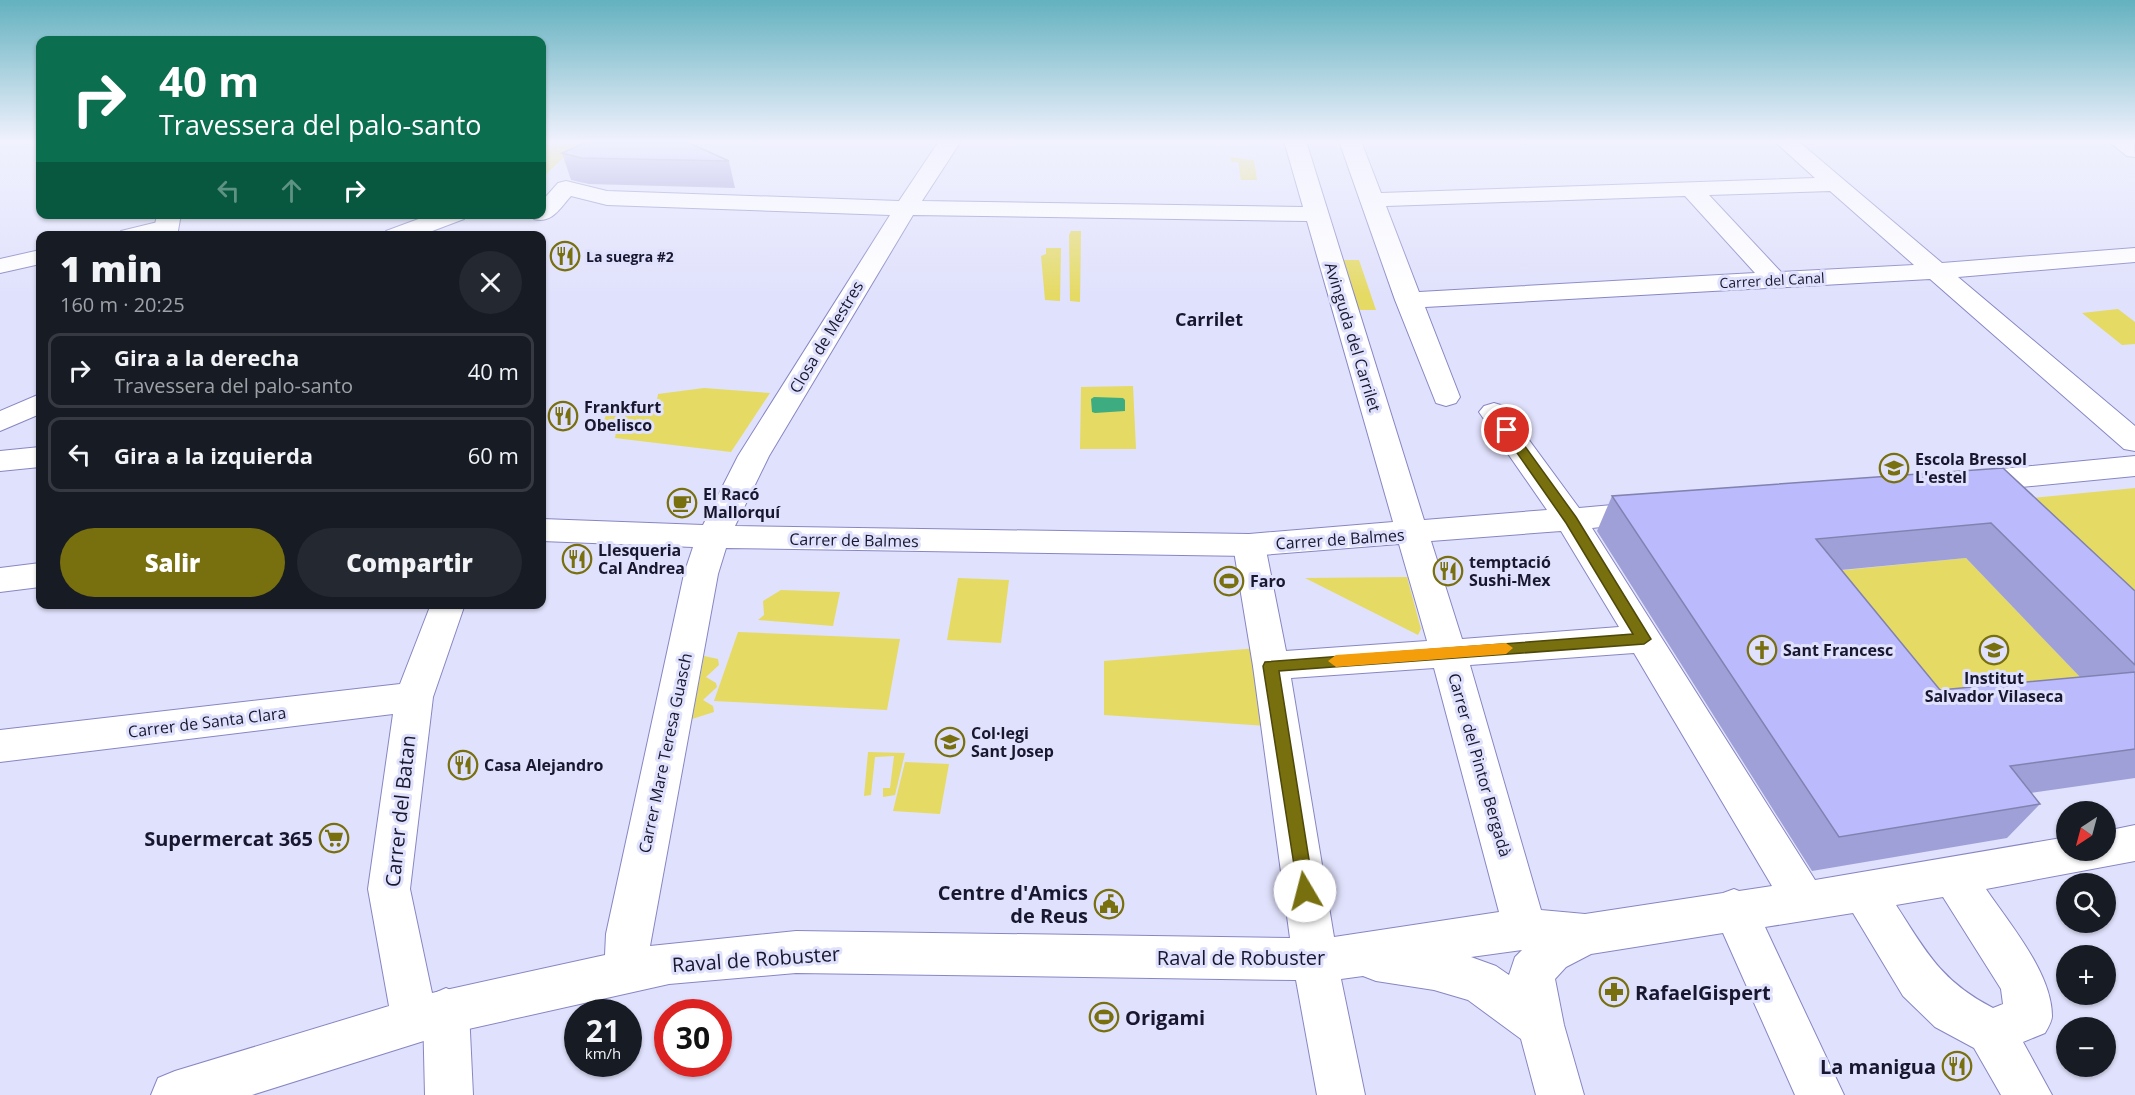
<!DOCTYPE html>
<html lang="es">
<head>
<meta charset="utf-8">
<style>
	:root { --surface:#171b24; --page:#242831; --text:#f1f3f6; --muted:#9ea1a6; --line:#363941; --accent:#786f0e }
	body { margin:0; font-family:"Open Sans",sans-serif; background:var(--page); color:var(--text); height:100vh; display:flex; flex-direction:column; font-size:22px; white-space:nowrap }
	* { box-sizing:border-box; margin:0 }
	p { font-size:20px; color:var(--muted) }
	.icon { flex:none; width:33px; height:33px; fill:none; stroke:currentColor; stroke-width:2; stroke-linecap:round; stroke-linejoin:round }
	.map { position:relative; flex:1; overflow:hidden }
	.sheet { position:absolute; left:36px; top:231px; width:510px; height:378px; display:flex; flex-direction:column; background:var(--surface); border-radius:12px; box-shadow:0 2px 4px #0004 }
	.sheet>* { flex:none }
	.banner { position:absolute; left:36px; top:36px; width:510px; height:183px; border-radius:12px; box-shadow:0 2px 4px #0004; background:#0b6e4f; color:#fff; overflow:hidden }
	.needle { width:39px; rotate:216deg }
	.tools { position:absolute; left:2056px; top:801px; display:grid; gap:12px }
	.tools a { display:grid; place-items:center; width:60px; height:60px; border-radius:50%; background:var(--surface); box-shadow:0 2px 4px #0004; font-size:30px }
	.speed { position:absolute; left:564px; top:999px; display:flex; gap:12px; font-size:30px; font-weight:700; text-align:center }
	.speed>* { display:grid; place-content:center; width:78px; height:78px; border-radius:50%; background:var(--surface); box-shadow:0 2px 4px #0004; line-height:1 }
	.speed small { font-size:15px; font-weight:400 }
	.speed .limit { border:9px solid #d22; background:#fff; color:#111 }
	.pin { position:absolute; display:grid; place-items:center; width:51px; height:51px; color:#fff; margin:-26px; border:3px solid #fff; border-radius:50%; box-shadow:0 2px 6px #0007 }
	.me { position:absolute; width:66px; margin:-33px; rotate:352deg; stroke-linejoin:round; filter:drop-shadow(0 0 4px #0008) }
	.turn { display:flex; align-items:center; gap:21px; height:126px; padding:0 24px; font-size:27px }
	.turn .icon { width:78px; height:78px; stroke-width:2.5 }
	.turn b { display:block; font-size:42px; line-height:51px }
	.lanes { display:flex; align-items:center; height:57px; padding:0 24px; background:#0003; justify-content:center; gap:30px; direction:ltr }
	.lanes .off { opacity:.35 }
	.round { display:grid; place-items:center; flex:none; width:63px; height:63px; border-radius:32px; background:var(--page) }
	.overview { display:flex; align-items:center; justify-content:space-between; height:102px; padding:0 24px }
	h1 { font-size:36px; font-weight:800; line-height:45px }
	.action { display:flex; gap:12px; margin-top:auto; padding:12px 24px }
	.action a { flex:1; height:69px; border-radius:36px; background:var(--accent); color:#fff; font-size:24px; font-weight:800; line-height:69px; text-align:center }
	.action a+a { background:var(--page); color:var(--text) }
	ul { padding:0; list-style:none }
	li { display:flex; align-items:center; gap:18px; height:75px; margin:0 12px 9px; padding:0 12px; border:3px solid var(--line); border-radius:12px }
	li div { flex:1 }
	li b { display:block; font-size:22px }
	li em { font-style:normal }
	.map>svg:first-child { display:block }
	.green { fill:#e5da64 }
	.water { fill:#3eac81 }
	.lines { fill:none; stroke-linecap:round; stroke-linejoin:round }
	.pedestrian-casing { stroke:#8786c4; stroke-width:2 }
	.minor-casing { stroke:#8786c4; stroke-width:2 }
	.pedestrian { fill:#fff; fill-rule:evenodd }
	.minor { fill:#fff; fill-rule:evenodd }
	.wall { fill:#a0a0d9; fill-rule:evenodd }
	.building { fill:#babafc; stroke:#8282b0; stroke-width:1.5 }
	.route { fill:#786f0e; stroke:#4e4809; stroke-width:1.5 }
	.slow { fill:#f59e0b }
	.labels { text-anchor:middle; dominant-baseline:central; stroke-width:6; stroke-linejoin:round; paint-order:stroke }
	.far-poi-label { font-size:14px; font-weight:bold; fill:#18172f; stroke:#e0e1fc; text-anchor:start }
	.far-street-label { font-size:14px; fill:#18172f; stroke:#e0e1fc }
	.street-label { font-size:16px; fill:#18172f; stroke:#e0e1fc }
	.poi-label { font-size:16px; font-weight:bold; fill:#18172f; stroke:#e0e1fc; text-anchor:start }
	.neighbourhood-label { font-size:18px; font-weight:bold; fill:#18172f; stroke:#e0e1fc }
	.near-street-label { font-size:20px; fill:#18172f; stroke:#e0e1fc }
	.near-poi-label { font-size:20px; font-weight:bold; fill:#18172f; stroke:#e0e1fc; text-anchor:end }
</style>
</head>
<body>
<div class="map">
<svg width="2135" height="1095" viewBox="0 0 2135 1095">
	<rect width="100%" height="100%" fill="#e0e1fc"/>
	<!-- green -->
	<path class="green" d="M542,141H581L542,178Z
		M1230,157L1254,160L1257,180H1241L1238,162H1231Z
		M1071,231H1081L1080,302L1070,301L1069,235Z
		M1046,248H1061L1060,301L1045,300L1041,256L1046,254Z
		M1338,260H1359L1376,310H1354Z
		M2118,309L2135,322V344L2122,345L2082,313Z
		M1133,386L1136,449H1080L1081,387Z
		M704,388L770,393L731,452L615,438L618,421L604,420L606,415L656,405L658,394Z
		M2135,488V657L1979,503Z
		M1966,558L2108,706L1913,725L1795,575Z
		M1407,577L1421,629L1418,635L1305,578Z
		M958,578L1009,580L1001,643L947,640Z
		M781,590L840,592L833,626L758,620L764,615L763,601Z
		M738,632L900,639L887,710L714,701Z
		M1258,648L1267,726L1104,715V661Z
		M704,656L718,659L719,665L706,677L716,683L717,687L703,700L713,706L714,712L692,719Z
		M868,752L905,753L895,795L883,797V788H890L894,756L875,757L871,795L864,796Z
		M905,762L949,764L940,814L893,811Z"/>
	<!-- water -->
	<path class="water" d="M1094,397L1123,398L1125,400V411L1095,413L1092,412L1091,399Z"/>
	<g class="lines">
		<!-- pedestrian casing -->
		<g class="pedestrian-casing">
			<path id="pedestrian" d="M166,220L174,222L178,227L174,232L161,236H118L121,231Z
				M40,250V264L0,273V259Z
				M1249,534L1261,537L1265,545L1289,666L1284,676L1271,680L1258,676L1253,666L1233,545L1237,537Z
				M446,988L462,995L469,1011L473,1095H425L423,1011L430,995Z"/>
		</g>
		<!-- minor casing -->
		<g class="minor-casing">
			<path id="minor" d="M939,141H961L922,201L1303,207L1284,141H1306L1424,520L1547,510L1479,412L1484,406L1494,403L1504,406L1579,508L1646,502L1657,505L1662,513L1657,521L1592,528L1815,880L2067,837V850H2106V831L2135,825V861L1986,889C2009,923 2052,973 2052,1016C2052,1021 2048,1028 2045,1033L2023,1042L2052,1095H2001L1974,1048L1935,1027L1903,996L1853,913L1765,927L1844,1095H1795L1723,933L1591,954L1566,967L1555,979L1564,1025L1584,1095H1536L1521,1039L1468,1000L1434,990L1376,981L1363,976L1341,979L1365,1095H1317L1296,980L796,973L669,984L446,1034L252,1095H151L158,1078L175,1071L389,1006L368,889L393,714L0,762V730L400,684L431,604H465L433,697L410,889L432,993L605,955L606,934L684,574L693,547L542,541V519L703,525L738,456L890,215L607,205L571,196C560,208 552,224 534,219L531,214H542V201L558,183L566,181L607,191L899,201ZM913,215L1307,221L1393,522L1249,534L735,526L769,456ZM1561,531L1619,627L1462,639L1431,541ZM1399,544L1427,641L1271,652L1258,656L1253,666L1290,938L796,931L650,946L718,574L726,548L1249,556ZM1634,653L1772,886L1739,891L1734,889L1723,893L1585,914L1541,910L1470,665ZM1434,668L1499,912L1334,937L1291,678ZM1943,897L2001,989L2003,1004L1993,1008C1942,982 1926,952 1896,905ZM1522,950L1515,957L1509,975L1496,966L1471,957Z
				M1339,141H1361L1381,193L1815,178L1774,141H1798L1942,263L2135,248V262L1958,277L2135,426V451L2124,449L1930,279L1425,307L1460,397L1456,403L1446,406L1436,403L1395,300ZM1830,191L1914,265L1781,272L1709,195ZM1685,196L1755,273L1419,292L1386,206Z
				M2108,141H2134L2135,157L2127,156Z
				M157,214H181L177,236H153Z
				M432,214H467L464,219L419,236H383L386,231Z
				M40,394V414L0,431V411Z
				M40,447V467L0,471V451Z
				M2135,456V476L1970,492L1959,489L1954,482L1959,475L1970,472Z
				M40,563V587L0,592V568Z"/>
		</g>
		<!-- pedestrian -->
		<use href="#pedestrian" class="pedestrian"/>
		<!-- minor -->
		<use href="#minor" class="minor"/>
	</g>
	<!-- wall -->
	<path class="wall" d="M562,153L729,161L735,188L589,184L571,180Z
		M2003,468L2135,591V778L2031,793L2040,804L2007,838L1812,871L1597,531L1612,496ZM1966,558L2080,677L1940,690L1841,570Z"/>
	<!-- building -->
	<path class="building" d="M589,141H685L729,161L581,158L562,153Z
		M2003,468L2135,591V665L1991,523L1816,539L1940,690L2135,672V749L2010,766L2040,804L1839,837L1612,496Z"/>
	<!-- sky -->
	<linearGradient id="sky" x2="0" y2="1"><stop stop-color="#64b1bf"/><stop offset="0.48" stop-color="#f1f2fe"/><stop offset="1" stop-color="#f1f2fe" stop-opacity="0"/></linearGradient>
	<rect width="2135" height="295" fill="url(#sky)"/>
	<!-- route -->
	<path class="route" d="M1507,426L1511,427L1576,517L1651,639L1644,644L1279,671L1314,891L1311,897L1305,899L1299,897L1263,666L1265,662L1633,634L1566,523L1501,430Z"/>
	<!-- slow -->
	<path class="slow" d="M1506,643L1513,648L1506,654L1336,667L1328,661L1336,655Z"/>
	<!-- icons -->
	<defs>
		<g id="restaurant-ring" transform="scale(1.5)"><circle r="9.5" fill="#e0e1fc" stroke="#786f0e" stroke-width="1.5"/><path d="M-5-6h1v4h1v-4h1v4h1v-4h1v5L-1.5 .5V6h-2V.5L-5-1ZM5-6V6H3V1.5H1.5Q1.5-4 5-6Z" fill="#786f0e"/></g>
		<g id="school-ring" transform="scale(1.5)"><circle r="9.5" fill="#e0e1fc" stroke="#786f0e" stroke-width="1.5"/><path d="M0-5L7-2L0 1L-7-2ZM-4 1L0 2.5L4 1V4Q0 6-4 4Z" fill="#786f0e"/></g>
		<g id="cafe-ring" transform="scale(1.5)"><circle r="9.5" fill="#e0e1fc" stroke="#786f0e" stroke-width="1.5"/><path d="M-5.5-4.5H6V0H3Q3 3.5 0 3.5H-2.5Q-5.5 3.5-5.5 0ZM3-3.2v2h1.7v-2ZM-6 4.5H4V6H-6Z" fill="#786f0e"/></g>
		<g id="stadium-ring" transform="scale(1.5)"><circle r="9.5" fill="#e0e1fc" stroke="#786f0e" stroke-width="1.5"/><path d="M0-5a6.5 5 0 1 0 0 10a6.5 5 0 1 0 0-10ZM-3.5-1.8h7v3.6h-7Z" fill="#786f0e"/></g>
		<g id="church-ring" transform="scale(1.5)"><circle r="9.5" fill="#e0e1fc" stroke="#786f0e" stroke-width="1.5"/><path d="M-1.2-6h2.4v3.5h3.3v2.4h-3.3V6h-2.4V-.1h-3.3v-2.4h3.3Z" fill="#786f0e"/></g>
		<g id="supermarket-ring" transform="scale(1.5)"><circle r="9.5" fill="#e0e1fc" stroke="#786f0e" stroke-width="1.5"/><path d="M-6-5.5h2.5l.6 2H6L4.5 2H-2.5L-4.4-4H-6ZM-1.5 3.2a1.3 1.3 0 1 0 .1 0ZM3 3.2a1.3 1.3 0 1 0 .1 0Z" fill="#786f0e"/></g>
		<g id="civic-ring" transform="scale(1.5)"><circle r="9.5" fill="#e0e1fc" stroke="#786f0e" stroke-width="1.5"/><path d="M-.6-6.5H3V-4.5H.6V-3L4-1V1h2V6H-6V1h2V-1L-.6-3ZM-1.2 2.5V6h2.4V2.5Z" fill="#786f0e"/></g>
		<g id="pharmacy-ring" transform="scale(1.5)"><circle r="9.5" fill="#e0e1fc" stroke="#786f0e" stroke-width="1.5"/><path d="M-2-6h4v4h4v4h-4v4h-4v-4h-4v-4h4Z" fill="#786f0e"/></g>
	</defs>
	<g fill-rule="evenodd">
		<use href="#restaurant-ring" x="565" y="256"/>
		<use href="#restaurant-ring" x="563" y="416"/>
		<use href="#school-ring" x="1894" y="468"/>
		<use href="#cafe-ring" x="682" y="503"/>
		<use href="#restaurant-ring" x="577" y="559"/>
		<use href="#restaurant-ring" x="1448" y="571"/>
		<use href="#stadium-ring" x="1229" y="581"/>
		<use href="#church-ring" x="1762" y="650"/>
		<use href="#school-ring" x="1994" y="650"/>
		<use href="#school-ring" x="950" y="742"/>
		<use href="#restaurant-ring" x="463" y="765"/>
		<use href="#supermarket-ring" x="334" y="838"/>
		<use href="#civic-ring" x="1109" y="904"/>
		<use href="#pharmacy-ring" x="1614" y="992"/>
		<use href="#stadium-ring" x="1104" y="1017"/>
		<use href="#restaurant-ring" x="1957" y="1066"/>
	</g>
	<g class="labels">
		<!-- far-poi labels -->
		<g class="far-poi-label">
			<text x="586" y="256">La suegra #2</text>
		</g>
		<!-- far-street labels -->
		<g class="far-street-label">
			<text transform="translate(1772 280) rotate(-3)">Carrer del Canal</text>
		</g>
		<!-- street labels -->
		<g class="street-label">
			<text transform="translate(826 337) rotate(-59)">Closa de Mestres</text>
			<text transform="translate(1353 337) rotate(73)">Avinguda del Carrilet</text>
			<text transform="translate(1340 539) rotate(-4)">Carrer de Balmes</text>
			<text transform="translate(854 540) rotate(1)">Carrer de Balmes</text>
			<text transform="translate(207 722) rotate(-7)">Carrer de Santa Clara</text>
			<text transform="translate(665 753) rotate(-78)">Carrer Mare Teresa Guasch</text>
			<text transform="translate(1480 765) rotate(74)">Carrer del Pintor Bergadà</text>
		</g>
		<!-- poi labels -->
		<g class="poi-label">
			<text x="584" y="407">Frankfurt<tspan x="584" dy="18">Obelisco</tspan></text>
			<text x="1915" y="459">Escola Bressol<tspan x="1915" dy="18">L'estel</tspan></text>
			<text x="703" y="494">El Racó<tspan x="703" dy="18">Mallorquí</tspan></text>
			<text x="598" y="550">Llesqueria<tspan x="598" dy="18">Cal Andrea</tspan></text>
			<text x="1469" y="562">temptació<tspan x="1469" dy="18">Sushi-Mex</tspan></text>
			<text x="1250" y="581">Faro</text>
			<text x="1783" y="650">Sant Francesc</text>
			<text x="1994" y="678" text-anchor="middle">Institut<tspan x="1994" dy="18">Salvador Vilaseca</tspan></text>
			<text x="971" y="733">Col·legi<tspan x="971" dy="18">Sant Josep</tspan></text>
			<text x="484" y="765">Casa Alejandro</text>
		</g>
		<!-- neighbourhood labels -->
		<g class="neighbourhood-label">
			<text x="1209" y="319">Carrilet</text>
		</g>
		<!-- near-street labels -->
		<g class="near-street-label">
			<text transform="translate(400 811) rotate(-84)">Carrer del Batan</text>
			<text x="1241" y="957">Raval de Robuster</text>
			<text transform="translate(756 959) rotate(-4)">Raval de Robuster</text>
		</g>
		<!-- near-poi labels -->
		<g class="near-poi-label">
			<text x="313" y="838">Supermercat 365</text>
			<text x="1088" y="892">Centre d'Amics<tspan x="1088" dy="23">de Reus</tspan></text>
			<text x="1635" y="992" text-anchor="start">RafaelGispert</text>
			<text x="1125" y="1017" text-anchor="start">Origami</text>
			<text x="1936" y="1066">La manigua</text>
		</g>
	</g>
</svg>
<div class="tools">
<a><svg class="needle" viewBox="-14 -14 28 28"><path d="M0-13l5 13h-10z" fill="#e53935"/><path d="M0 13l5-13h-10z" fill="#9ea1a6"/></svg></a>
<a><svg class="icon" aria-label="search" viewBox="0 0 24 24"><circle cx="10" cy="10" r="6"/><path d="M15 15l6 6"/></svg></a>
<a>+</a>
<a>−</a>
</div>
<div class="speed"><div>21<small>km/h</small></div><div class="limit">30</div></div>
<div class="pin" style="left:1507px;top:430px;background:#d93025"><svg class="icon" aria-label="arrive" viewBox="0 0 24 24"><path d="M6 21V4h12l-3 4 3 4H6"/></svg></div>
<svg class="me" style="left:1305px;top:891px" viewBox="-20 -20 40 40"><circle r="19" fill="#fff"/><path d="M0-13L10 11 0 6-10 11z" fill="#786f0e"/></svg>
<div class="banner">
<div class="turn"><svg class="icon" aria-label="right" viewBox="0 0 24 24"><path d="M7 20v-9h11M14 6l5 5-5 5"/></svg><div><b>40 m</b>Travessera del palo-santo</div></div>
<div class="lanes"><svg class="icon off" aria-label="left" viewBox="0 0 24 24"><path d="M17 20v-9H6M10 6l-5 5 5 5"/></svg><svg class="icon off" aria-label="ahead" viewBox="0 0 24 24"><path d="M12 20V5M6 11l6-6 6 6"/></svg><svg class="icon" aria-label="right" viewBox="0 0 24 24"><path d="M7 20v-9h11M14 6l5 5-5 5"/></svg></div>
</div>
<section class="sheet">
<div class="overview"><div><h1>1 min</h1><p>160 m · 20:25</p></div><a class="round"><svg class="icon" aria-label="close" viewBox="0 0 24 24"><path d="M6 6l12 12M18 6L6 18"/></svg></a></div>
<ul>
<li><svg class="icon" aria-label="right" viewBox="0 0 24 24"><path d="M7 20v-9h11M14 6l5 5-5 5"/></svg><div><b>Gira a la derecha</b><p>Travessera del palo-santo</p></div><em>40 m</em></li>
<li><svg class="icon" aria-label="left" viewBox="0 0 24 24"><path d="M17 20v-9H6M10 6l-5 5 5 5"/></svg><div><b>Gira a la izquierda</b></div><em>60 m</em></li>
</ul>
<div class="action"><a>Salir</a><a>Compartir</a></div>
</section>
</div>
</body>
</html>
